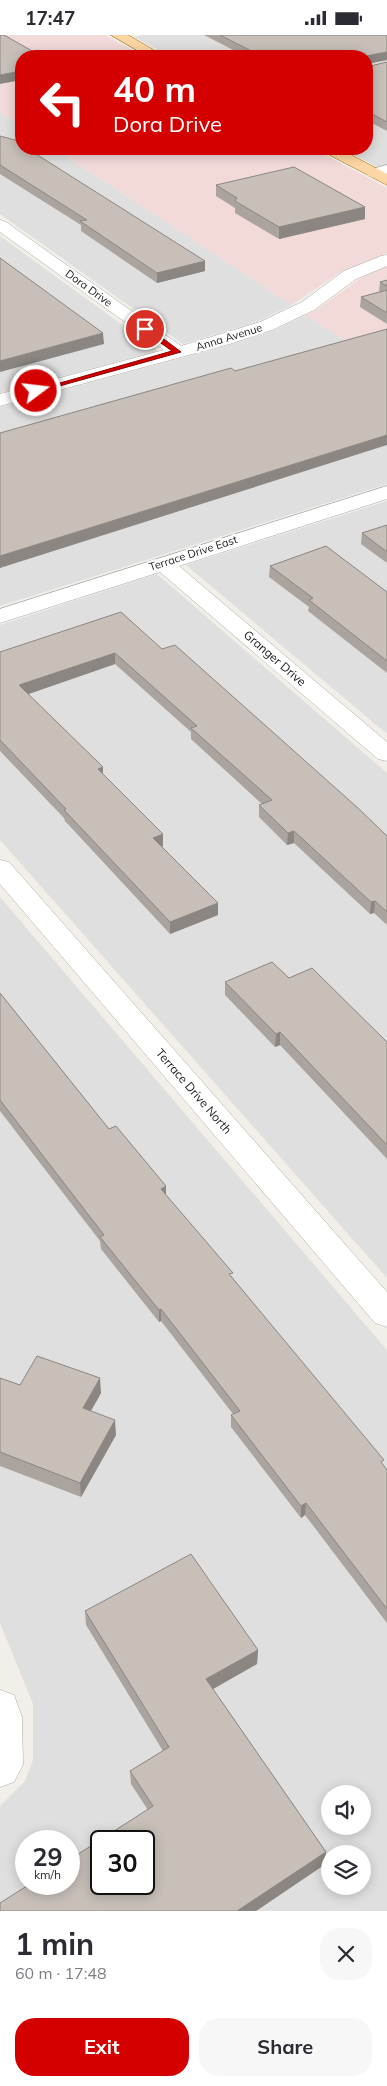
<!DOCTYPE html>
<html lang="en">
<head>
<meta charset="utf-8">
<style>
	:root { --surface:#fff; --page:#f7f7f7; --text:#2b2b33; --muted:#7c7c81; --accent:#d40000 }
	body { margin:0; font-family:Mulish,sans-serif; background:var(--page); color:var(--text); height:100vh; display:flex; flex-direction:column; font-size:19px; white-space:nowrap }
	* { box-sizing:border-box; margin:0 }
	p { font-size:16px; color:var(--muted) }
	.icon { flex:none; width:28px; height:28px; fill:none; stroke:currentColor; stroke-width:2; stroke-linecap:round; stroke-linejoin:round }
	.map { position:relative; height:1876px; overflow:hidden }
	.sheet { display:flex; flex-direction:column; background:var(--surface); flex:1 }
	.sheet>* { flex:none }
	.guide { position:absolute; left:15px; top:15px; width:358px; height:105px; border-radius:20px; box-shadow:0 2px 12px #0003; background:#d40000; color:#fff; overflow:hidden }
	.controls { position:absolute; left:321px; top:1750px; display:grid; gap:10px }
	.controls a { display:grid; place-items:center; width:50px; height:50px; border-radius:50%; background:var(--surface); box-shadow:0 2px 12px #0003; font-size:25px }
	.speed { position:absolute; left:15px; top:1795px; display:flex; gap:10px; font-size:25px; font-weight:700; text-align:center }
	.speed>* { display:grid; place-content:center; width:65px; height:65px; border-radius:50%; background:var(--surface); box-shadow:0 2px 12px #0003; line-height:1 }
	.speed small { font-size:12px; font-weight:400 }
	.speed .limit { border:2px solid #111; border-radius:8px; background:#fff; color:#111 }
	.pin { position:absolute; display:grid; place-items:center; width:42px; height:42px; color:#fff; margin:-21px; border:2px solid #fff; border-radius:50%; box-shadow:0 1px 5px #0007 }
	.me { position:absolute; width:55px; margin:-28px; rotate:75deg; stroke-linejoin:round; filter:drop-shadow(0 0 4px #0008) }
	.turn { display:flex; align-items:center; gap:18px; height:105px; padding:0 15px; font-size:22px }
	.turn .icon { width:65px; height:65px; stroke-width:2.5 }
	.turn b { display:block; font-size:35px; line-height:42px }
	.round { display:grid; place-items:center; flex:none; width:52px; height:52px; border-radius:20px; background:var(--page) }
	.summary { display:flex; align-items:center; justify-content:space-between; height:85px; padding:0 15px }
	h1 { font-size:30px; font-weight:700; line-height:38px }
	.button { display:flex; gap:10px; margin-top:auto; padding:10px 15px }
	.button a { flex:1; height:58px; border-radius:20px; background:var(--accent); color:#fff; font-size:20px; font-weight:700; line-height:58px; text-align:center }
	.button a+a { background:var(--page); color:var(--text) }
	.status { display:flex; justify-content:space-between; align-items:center; height:35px; padding:0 25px; background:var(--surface); direction:ltr }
	.status svg { height:14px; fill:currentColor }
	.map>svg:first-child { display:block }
	.residential { fill:#e0dfdf; fill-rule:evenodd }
	.commercial { fill:#f2dad9 }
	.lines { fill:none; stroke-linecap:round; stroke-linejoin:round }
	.minor-casing { stroke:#a9a9a9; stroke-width:1 }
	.major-casing { stroke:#a06b00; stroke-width:1 }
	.minor { fill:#fff; fill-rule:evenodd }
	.major { fill:#fcd6a4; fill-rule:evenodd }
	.wall { fill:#aba49e }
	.shaded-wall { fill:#8b8681 }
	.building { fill:#c7bfb8; stroke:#8b8681; fill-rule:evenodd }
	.route { fill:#d40000; stroke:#8a0000 }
	.labels { text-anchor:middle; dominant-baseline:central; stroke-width:4.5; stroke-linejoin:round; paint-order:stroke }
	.far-street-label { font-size:11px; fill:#222; stroke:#fff }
	.street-label { font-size:12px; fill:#222; stroke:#fff }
</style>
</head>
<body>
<div class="status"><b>17:47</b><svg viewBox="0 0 49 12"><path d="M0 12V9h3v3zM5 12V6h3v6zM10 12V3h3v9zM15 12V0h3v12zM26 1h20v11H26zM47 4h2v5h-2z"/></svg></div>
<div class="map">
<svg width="387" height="1876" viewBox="0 0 387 1876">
	<rect width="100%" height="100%" fill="#f2efe9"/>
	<!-- residential -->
	<path class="residential" d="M143,0H387V27L366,31V21H170L134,2Z
		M387,35V130L377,132L343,114H366V39Z
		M0,77L21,91V114H55L292,270L257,287L183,309L0,179Z
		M0,201L158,316L0,358Z
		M306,280L387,333V449L0,571V372L233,309L275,295Z
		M387,466V699L186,530Z
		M157,539L387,738V1243L0,805V590Z
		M0,862L387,1315V1876H0V1771L25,1746L33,1725V1669L0,1588ZM330,1759H362V1791H330ZM26,1806H69V1849H26ZM101,1806H144V1849H101ZM330,1819H362V1851H330Z"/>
	<!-- commercial -->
	<path class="commercial" d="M0,0H105L144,21H21V91L0,77Z
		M55,114H314L387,153V218L339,238L292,270Z
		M387,231V333L306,280L318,274L361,243Z"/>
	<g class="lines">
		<!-- minor casing -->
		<g class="minor-casing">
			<path id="minor" d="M387,130V140L374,143L369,141L366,138L369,135Z
				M0,185L6,187L181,311L260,287L302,267L344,236L381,221L387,220V231L356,244L314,275L272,295L233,308L0,371V359L164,315L0,197Z
				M387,451V464L179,531L387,707V726L378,724L160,537L0,588V574Z
				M0,825L9,827L387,1257V1292L375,1288L0,849Z
				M0,1655L14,1660L22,1682L23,1730L14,1747L0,1752Z"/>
		</g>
		<!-- major casing -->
		<g class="major-casing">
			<path id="major" d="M111,0H128L164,21H147Z
				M322,114H340L387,139V150L324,117Z"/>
		</g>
		<!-- minor -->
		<use href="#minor" class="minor"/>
		<!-- major -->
		<use href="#major" class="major"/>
	</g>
	<!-- wall -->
	<path class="wall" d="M204,0H387V25L366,29V21H245Z
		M387,27V96L366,85V32Z
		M0,101L205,236L157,248L81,196V190L0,139Z
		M216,150L365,172V184L279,204L235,178V173L216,161Z
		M387,245V289L360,272L361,262L379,257L380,247Z
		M387,490V528L361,509L362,498Z
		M270,531L387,557V638L308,576L309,572L269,542Z
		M162,614L387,801V890L374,878L370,879L294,808L287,810L259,782V770L262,769L191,704V697L115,629L28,659L103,739L163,811L161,812L218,880L170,899L65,786L64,783L0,716V617Z
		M289,943L387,1007V1124L280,1010L275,1012L225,960V947Z
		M0,958L109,1094L166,1151V1160L387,1435V1588L305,1480L301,1483L231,1392V1380L233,1379L161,1286L159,1287L101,1214L100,1206L0,1076Z
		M0,1343L20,1350L101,1358L91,1376L116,1400L81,1462L0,1431Z
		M85,1576L258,1615L257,1629L213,1654L326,1817L324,1830L256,1876H0L148,1775L131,1749L130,1736L163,1716L86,1590Z"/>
	<!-- shaded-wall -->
	<path class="shaded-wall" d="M387,17V25L366,29V21Z
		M21,36V45L0,49V40Z
		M365,172V184L279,204V192Z
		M205,226V236L157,248V238Z
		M103,298L104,309L0,337V326Z
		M387,400V410L0,533V521Z
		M115,618V629L20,662L19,650Z
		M103,732V744L98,734Z
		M294,796V808L287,810L288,798Z
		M163,799V811L153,815V803Z
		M375,866L374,878L370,879L371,867Z
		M218,868V880L170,899V887Z
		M280,997V1010L275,1012L276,999Z
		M166,1151V1163L161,1154Z
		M161,1274V1286L159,1287V1275Z
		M100,1343L101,1358L84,1388L83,1373Z
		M115,1385L116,1400L81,1462L80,1448Z
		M306,1468L305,1480L301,1483V1471Z
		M258,1615L257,1629L206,1658V1644Z
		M326,1817L324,1830L256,1876H237Z"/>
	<!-- building -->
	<path class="building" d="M0,0H4L41,21H21V36L0,40Z
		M220,0H387V17L366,21H261Z
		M387,27V87L366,76V32Z
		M0,101L15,105L21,110V114H28L205,226L157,238L80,186L87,185L0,130Z
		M294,132L365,172L279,192L235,166L237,163L216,150Z
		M0,223L103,298L0,326Z
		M387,245V251L380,247Z
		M387,255V278L361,262Z
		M387,294V400L0,521V398L231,333L235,336Z
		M387,490V517L362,498Z
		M326,511L387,557V626L309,565L313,563L270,531Z
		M121,577L162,614L175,610L358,773L387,801V877L375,866L371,867L294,796L288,798L259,770L272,765L191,693L197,691L115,618L19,650L103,732L98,734L163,799L153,803L218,868L170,887L64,775L66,774L0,705V617Z
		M272,927L289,943L312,933L387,1007V1110L280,997L276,999L225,947Z
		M0,958L109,1094L116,1091L166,1151L161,1154L233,1238L229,1239L384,1425L381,1427L387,1435V1574L306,1468L301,1471L231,1380L240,1376L161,1274L159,1275L100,1202L104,1200L0,1065Z
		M37,1321L100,1343L83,1373L115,1385L80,1448L0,1417V1343L20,1350Z
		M191,1519L258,1615L206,1644L326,1817L237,1876H0V1868L30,1849H69V1825L153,1771L130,1736L169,1712L85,1576ZM101,1806H144V1849H101Z"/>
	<!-- route -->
	<path class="route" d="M143,292H148L181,317L38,357L32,356L172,316L143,295Z"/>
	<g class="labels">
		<!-- far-street labels -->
		<g class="far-street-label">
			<text transform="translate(89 253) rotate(36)">Dora Drive</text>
			<text transform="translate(229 302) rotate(-17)">Anna Avenue</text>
			<text transform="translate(193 518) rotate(-18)">Terrace Drive East</text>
		</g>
		<!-- street labels -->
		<g class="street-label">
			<text transform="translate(275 623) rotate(41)">Granger Drive</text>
			<text transform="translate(194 1056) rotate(49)">Terrace Drive North</text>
		</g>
	</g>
</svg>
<div class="controls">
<a><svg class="icon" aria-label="sound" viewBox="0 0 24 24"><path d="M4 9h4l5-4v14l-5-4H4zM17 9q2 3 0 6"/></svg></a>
<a><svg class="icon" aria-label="layers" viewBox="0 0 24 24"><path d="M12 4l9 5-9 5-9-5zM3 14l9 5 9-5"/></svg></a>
</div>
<div class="speed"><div>29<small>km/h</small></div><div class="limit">30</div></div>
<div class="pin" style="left:145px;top:294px;background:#d93025"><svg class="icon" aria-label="arrive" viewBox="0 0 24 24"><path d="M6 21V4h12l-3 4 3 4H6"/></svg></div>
<svg class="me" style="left:36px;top:356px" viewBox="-20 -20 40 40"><circle r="17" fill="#d40000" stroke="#fff" stroke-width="3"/><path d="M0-11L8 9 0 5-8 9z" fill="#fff"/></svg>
<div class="guide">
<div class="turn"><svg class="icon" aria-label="left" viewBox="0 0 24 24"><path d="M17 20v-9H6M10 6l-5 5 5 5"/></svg><div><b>40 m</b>Dora Drive</div></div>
</div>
</div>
<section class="sheet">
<div class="summary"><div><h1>1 min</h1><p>60 m · 17:48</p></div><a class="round"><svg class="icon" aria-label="close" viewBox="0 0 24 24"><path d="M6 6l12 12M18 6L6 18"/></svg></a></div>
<div class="button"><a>Exit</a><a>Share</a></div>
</section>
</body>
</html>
